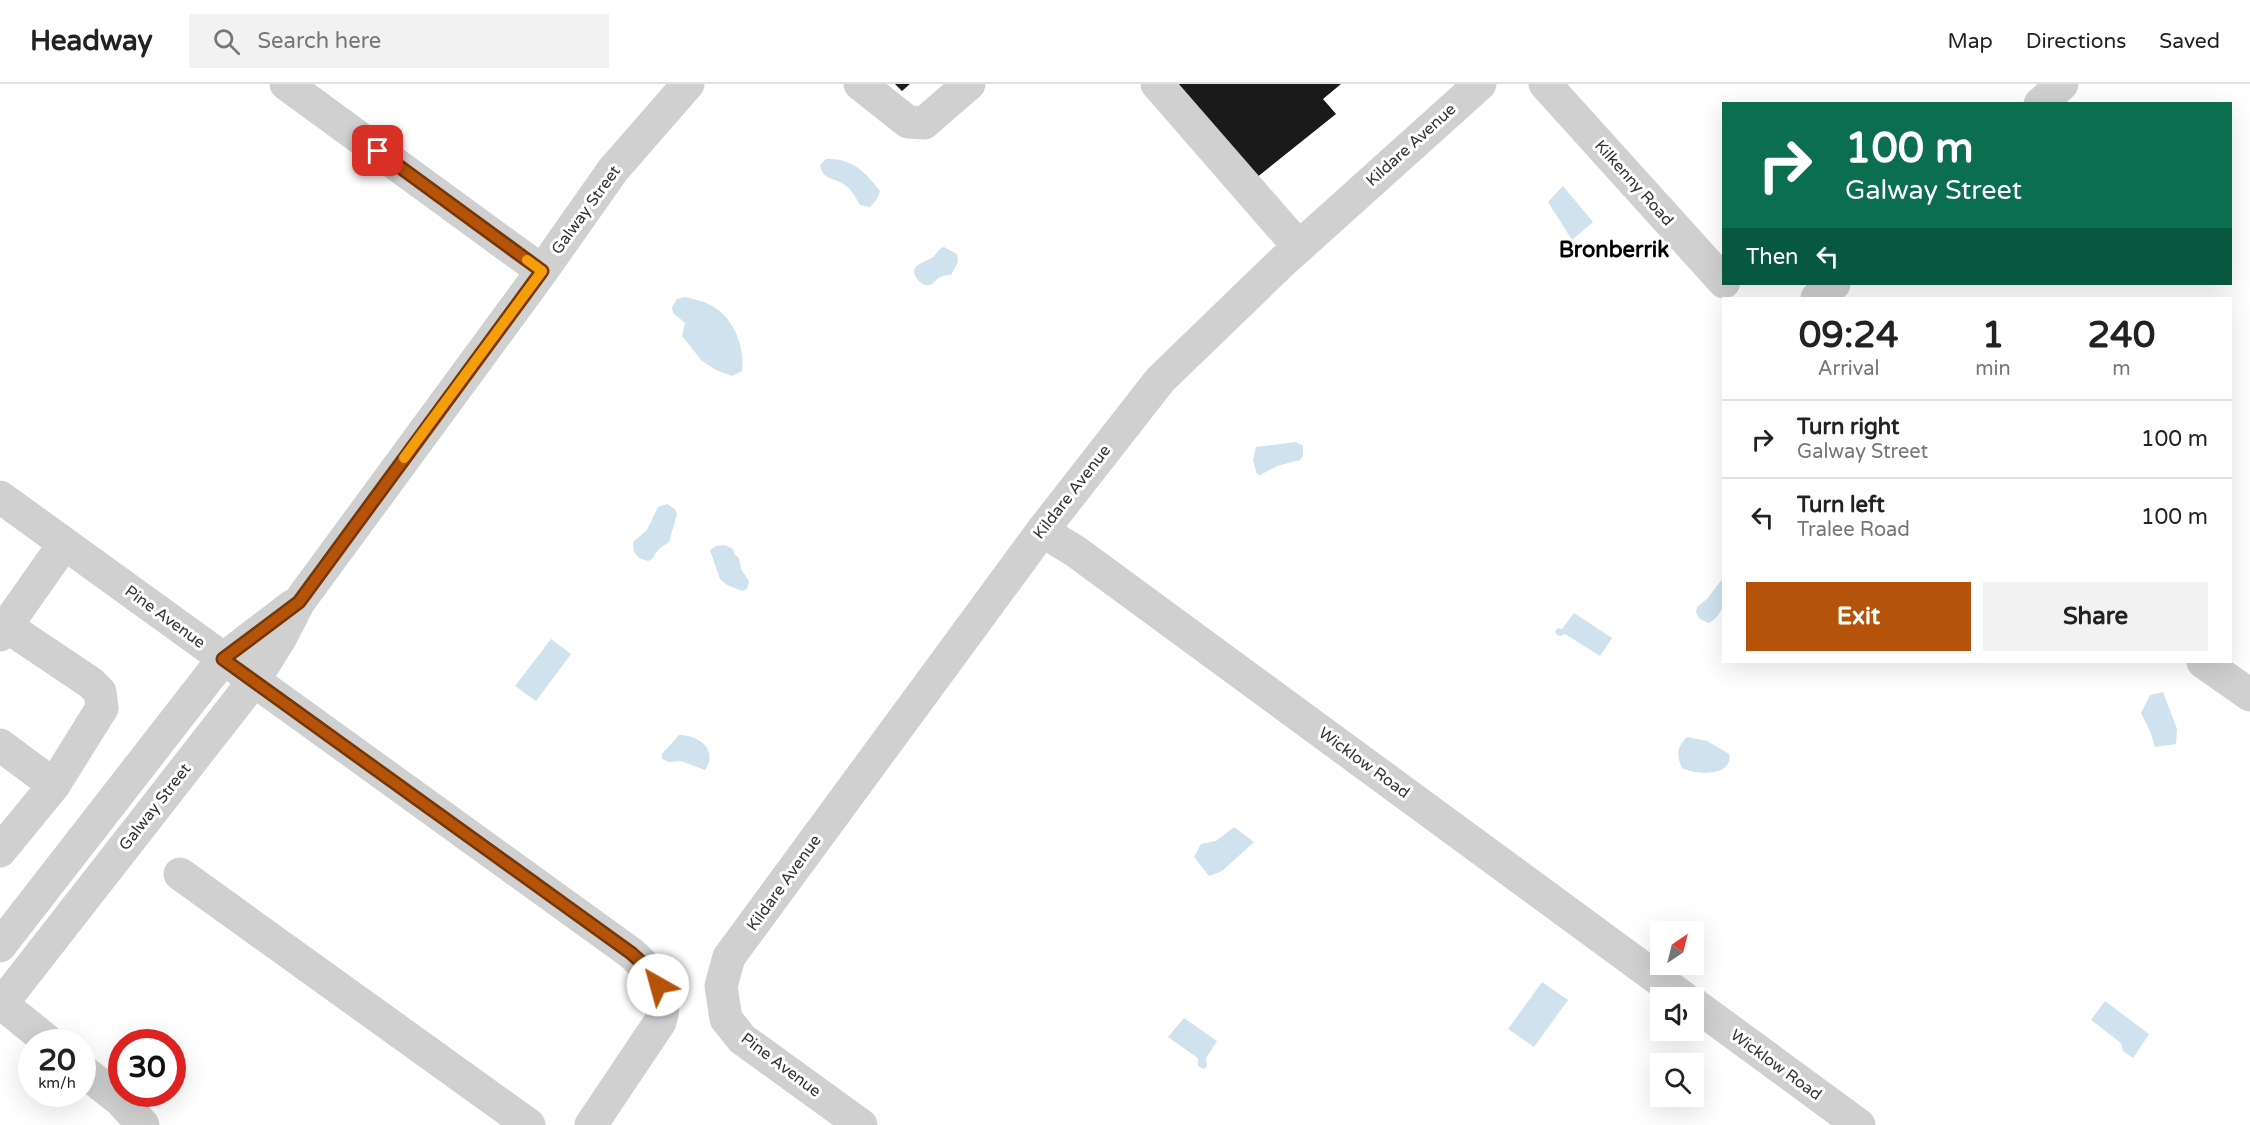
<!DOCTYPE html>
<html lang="en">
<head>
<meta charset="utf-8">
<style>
	:root { --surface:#fff; --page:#f2f2f2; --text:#222; --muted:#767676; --line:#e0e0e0; --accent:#b45309 }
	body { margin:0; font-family:"Varela Round",sans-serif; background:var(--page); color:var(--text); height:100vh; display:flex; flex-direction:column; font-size:22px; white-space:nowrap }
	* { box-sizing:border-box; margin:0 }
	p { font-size:20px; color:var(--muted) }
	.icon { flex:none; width:33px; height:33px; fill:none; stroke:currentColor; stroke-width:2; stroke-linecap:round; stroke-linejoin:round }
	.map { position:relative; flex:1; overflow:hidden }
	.details { position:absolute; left:1722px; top:213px; width:510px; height:366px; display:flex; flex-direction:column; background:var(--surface); border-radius:0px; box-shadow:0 6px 24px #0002 }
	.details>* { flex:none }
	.hud { position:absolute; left:1722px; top:18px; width:510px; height:183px; border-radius:0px; box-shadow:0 6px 24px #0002; background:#0b6e4f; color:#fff; overflow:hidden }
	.needle { width:39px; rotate:35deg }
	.buttons { position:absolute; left:1650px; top:837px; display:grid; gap:12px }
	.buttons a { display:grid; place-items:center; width:54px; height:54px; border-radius:0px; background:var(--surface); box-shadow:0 6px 24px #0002; font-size:30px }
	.speed { position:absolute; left:18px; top:945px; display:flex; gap:12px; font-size:30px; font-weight:700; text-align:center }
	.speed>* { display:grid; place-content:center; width:78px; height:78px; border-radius:50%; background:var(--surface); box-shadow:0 6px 24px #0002; line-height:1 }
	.speed small { font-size:15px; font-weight:400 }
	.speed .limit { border:9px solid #d22; background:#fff; color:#111 }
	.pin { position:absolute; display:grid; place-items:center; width:51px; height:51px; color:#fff; margin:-26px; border-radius:12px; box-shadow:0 3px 9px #0006 }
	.me { position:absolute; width:66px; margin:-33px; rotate:322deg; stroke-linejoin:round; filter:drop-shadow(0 0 4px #0008) }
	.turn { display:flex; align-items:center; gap:21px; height:126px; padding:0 24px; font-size:27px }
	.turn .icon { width:78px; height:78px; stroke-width:2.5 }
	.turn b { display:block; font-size:42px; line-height:51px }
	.then { display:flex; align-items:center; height:57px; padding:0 24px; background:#0003; gap:12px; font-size:22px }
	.eta { display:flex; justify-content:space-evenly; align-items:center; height:102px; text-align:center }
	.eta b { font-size:36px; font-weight:800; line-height:42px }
	.action { display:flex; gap:12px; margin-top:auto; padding:12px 24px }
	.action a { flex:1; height:69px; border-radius:0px; background:var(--accent); color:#fff; font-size:24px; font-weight:800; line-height:69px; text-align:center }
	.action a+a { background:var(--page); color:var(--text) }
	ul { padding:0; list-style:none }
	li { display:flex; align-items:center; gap:18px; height:78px; padding:0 24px; border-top:2px solid var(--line) }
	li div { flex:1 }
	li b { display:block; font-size:22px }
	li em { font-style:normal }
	header { display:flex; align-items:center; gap:36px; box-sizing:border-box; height:84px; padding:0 30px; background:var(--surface); border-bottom:2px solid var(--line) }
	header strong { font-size:28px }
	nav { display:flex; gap:33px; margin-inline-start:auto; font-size:21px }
	.search { width:420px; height:54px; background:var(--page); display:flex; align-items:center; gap:15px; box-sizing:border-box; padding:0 21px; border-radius:0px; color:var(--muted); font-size:22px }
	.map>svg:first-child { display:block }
	.water { fill:#cfe2ee }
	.building { fill:#1a1a1a }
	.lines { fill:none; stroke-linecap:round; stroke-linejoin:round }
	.minor { stroke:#d0d0d0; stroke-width:33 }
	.route-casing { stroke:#753606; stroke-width:15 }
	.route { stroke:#b45309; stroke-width:10 }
	.slow { stroke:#f59e0b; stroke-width:10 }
	.labels { text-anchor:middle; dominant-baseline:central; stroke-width:6; stroke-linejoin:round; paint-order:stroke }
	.street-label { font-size:16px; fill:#333; stroke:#fff }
	.district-label { font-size:22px; font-weight:bold; fill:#000; stroke:#fff }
</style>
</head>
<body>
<header>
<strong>Headway</strong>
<div class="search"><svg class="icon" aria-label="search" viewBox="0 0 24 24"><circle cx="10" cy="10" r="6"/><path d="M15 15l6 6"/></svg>Search here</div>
<nav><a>Map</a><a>Directions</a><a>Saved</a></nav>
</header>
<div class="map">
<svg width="2250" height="1041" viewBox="0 0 2250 1041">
	<rect width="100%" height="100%" fill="#fff"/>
	<!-- water -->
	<path class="water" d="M826,75C851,74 865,87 880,107L877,115L870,123L860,121C856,114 852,106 845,101C834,93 823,97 820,81Z
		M1563,102L1593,138L1572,156L1548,118Z
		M944,163L957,170L958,178L951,191C948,191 944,191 941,193C935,195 933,203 925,201C922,200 919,197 917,195C907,180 926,179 934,172C938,168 938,165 944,163Z
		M685,213C694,215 704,217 712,222C734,234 745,263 742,287L732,292L716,286L702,277L682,252L685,239L673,229L672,223L677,215Z
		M1296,358L1303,362V372L1300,376L1277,382L1260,391L1257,390L1253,376L1256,363Z
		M667,420L675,425L677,430L669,458L658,466L652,475L648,477L639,474L634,468L633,458L647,446L658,423Z
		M725,461L733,465L735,471L739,474L741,485L749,497L747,505L742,507L727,501L720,495L710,466L716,462Z
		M1723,494C1724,512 1727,529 1709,539L1700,535L1696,529L1697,523L1707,515Z
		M1574,529L1612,554L1600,572L1565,550L1561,552L1557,551L1555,547L1558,544L1562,545Z
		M551,555L571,570L536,617L515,602Z
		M2163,608L2177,645L2176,660L2155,663L2150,647L2141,629L2150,611Z
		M679,651C699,651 719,666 705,686L681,677L669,678L662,675V670Z
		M1687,653L1707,657L1729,670C1734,693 1695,691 1682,684C1676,670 1677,663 1687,653Z
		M1234,743L1254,758L1222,787L1209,792L1194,773L1201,760L1216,757Z
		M1542,898L1568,916L1534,963L1508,945Z
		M2105,917L2149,950L2133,974L2123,967L2121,959L2091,936Z
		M1184,934L1217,957L1206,974L1207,982L1204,985L1198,982V974L1168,953Z"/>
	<!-- building -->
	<path class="building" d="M895,0H910L902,7Z
		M1177,0H1341L1323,15L1336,30L1256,94Z"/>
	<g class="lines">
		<!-- minor -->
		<path class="minor" d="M286,0L542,187
			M860,0L908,38L924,39L969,0
			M1157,0L1299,163
			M1545,0L1724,198
			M2040,20L2062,0
			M1817,214L1834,200
			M0,413L631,869C653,889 670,907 660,938L591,1041
			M1042,447L1075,467L1684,914
			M0,551L64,460
			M2203,578L2250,611
			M0,661L54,701
			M0,767L54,701L102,624L100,608L91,599L6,542
			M180,790L529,1041
			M0,862L223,575L292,522
			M2,920L49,958
			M1694,920L1859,1041
			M0,922L253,598L281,553L299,518L542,187L613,86L688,0
			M82,986L120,1016L143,1041
			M861,1041L742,955L726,935L721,902L729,873L1042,447L1160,296L1281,179L1480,0"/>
	</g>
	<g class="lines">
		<!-- route casing -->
		<g class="route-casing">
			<path id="route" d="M378,67L542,187L299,518L223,575L631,869L651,887L658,901"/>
		</g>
		<!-- route -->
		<use href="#route" class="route"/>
		<!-- slow -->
		<path class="slow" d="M404,374L542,187L527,176"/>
	</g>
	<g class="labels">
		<!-- street labels -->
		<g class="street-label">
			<text transform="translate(1411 61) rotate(-42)">Kildare Avenue</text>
			<text transform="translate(1634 99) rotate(48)">Kilkenny Road</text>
			<text transform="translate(586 126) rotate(-54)">Galway Street</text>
			<text transform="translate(1072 408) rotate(-52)">Kildare Avenue</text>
			<text transform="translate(165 533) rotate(36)">Pine Avenue</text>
			<text transform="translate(1364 679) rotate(36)">Wicklow Road</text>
			<text transform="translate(155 723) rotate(-52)">Galway Street</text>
			<text transform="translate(784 799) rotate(-54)">Kildare Avenue</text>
			<text transform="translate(781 981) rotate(37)">Pine Avenue</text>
			<text transform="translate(1776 981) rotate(36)">Wicklow Road</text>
		</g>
		<!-- district labels -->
		<g class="district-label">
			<text x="1614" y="166">Bronberrik</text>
		</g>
	</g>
</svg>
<div class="buttons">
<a><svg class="needle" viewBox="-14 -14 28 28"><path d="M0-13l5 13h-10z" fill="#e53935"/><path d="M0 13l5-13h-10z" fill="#767676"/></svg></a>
<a><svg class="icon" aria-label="sound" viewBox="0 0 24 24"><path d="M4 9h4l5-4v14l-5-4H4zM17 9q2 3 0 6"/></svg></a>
<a><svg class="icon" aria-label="search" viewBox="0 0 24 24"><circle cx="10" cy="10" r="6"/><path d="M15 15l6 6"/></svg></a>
</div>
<div class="speed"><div>20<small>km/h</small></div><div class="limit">30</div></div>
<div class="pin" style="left:378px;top:67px;background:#d93025"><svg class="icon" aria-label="arrive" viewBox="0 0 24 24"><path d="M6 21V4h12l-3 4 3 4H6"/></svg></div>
<svg class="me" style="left:658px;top:901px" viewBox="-20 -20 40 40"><circle r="19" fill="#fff"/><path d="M0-13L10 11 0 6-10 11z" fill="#b45309"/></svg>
<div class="hud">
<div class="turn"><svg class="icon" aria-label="right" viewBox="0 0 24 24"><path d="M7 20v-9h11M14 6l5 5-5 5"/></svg><div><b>100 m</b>Galway Street</div></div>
<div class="then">Then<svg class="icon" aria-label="left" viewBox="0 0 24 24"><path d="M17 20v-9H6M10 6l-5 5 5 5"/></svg></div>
</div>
<section class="details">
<div class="eta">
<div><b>09:24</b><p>Arrival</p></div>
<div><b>1</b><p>min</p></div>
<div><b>240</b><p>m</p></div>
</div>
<ul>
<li><svg class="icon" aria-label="right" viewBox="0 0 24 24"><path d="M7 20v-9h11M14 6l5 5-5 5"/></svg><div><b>Turn right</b><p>Galway Street</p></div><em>100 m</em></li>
<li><svg class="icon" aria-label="left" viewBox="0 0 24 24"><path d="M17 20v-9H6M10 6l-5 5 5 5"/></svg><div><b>Turn left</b><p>Tralee Road</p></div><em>100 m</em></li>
</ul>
<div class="action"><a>Exit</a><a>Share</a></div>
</section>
</div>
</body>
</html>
